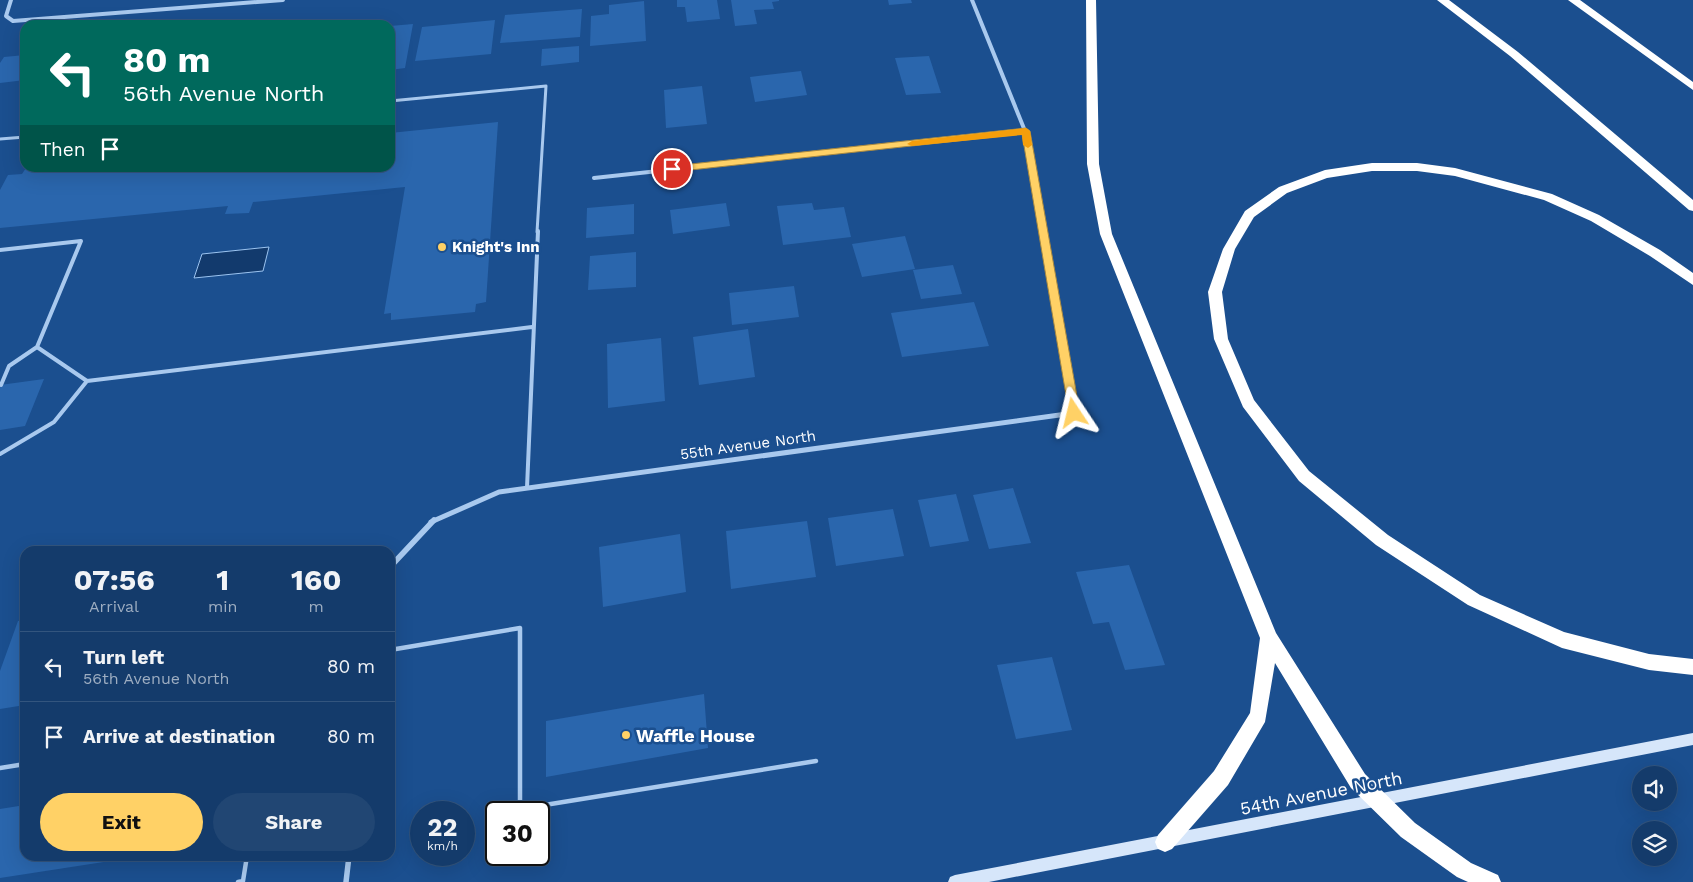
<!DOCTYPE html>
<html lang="en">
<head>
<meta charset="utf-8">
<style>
	:root { --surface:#143b6b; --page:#214673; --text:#f1f3f6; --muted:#9dadc1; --line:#33557e; --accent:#ffd166 }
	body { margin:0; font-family:"Work Sans",sans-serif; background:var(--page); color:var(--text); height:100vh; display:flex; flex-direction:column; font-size:19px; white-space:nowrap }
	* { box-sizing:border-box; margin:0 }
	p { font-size:16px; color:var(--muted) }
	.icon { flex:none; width:28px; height:28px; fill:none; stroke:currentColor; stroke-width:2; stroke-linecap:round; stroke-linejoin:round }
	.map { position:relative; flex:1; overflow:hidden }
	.details { position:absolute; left:20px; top:546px; width:375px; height:315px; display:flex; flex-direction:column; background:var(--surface); border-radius:15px; box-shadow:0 5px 20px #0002,0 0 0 1px var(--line) }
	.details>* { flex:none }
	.hud { position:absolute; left:20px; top:20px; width:375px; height:152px; border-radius:15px; box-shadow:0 5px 20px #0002,0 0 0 1px var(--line); background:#00695c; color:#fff; overflow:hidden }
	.buttons { position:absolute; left:1632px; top:766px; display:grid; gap:10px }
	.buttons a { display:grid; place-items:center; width:45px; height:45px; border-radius:50%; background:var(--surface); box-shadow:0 5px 20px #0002,0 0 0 1px var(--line); font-size:25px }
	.speed { position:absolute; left:410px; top:801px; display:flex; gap:10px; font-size:25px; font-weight:700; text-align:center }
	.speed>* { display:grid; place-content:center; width:65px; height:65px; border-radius:50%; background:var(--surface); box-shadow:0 5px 20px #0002,0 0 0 1px var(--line); line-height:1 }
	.speed small { font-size:12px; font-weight:400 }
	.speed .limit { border:2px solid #111; border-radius:8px; background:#fff; color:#111 }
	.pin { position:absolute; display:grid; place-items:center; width:42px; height:42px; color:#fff; margin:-21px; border:2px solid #fff; border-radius:50%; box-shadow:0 1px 5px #0007 }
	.me { position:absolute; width:55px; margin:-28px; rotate:350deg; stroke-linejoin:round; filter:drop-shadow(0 0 4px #0008) }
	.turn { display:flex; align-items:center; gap:18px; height:105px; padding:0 20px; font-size:22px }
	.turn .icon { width:65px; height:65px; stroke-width:2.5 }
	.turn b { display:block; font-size:35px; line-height:42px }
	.then { display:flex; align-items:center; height:48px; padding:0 20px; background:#0003; gap:10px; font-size:19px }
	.eta { display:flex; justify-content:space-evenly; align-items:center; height:85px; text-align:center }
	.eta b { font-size:30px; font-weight:700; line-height:35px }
	.button { display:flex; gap:10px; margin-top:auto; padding:10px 20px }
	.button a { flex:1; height:58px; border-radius:30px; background:var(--accent); color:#111; font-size:20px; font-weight:700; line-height:58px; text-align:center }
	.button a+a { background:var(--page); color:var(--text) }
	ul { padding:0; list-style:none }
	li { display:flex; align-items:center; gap:15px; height:70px; padding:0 20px; border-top:1px solid var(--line) }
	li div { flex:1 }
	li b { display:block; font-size:19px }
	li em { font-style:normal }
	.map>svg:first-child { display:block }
	.water { fill:#123a6d; stroke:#9cc4f0 }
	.building { fill:#2a66ad }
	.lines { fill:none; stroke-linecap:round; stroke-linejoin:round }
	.service-far2 { stroke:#a9c9ee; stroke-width:3 }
	.service-far1 { stroke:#a9c9ee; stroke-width:4 }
	.service { stroke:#a9c9ee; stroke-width:4.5 }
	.minor-far2 { stroke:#a9c9ee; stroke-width:4 }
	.minor-far1 { stroke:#a9c9ee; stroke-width:5 }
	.minor { stroke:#a9c9ee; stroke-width:5.5 }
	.secondary { fill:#d6e6fa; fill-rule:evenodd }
	.motorway { fill:#fff; fill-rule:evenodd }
	.route { fill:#ffd166; stroke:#a68842 }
	.slow { fill:#f59e0b }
	.poi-dot { fill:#ffd166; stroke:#1b4f8f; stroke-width:2 }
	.labels { text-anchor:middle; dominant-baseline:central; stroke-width:5; stroke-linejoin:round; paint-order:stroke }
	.poi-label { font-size:15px; font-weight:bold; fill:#fff; stroke:#1b4f8f; text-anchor:start }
	.street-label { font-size:15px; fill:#fff; stroke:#1b4f8f }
	.near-poi-label { font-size:18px; font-weight:bold; fill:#fff; stroke:#1b4f8f; text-anchor:start }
	.near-street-label { font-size:18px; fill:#fff; stroke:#1b4f8f }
</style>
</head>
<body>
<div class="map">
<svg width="1693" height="882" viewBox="0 0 1693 882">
	<rect width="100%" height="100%" fill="#1b4f8f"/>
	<!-- water -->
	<path class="water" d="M269,247L263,271L194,278L202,254Z"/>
	<!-- building -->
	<path class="building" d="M677,0H717L720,19L687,22L685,7H677Z
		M731,0H779V1L772,2L774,9L754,10L757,24L735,26Z
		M888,0H911L912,3L889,5Z
		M644,1L646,41L590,46L591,16L609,14V5Z
		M582,9L580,37L500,43L505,15Z
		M495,20L491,54L415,61L422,27Z
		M413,24L405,68L390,70V26Z
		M579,46V62L541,66L542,49Z
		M25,55V80L0,83V63L4,57Z
		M929,56L941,93L906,95L895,58Z
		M801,71L807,95L755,102L750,77Z
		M702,86L707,124L666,128L664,90Z
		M498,122L486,302L476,304L475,312L391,320V313L384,314L405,187L253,202L249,213L225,214L228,206L0,228V190L8,175L22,174L26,168H390V133Z
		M726,203L730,226L673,234L670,210Z
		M812,203L814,210L844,207L851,237L783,245L777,206Z
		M634,204V234L586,238L587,208Z
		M905,236L915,269L862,277L852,244Z
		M636,252V287L588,290L590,256Z
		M953,265L962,294L921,299L913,270Z
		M794,286L799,317L732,325L729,293Z
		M974,302L989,346L902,357L891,313Z
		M748,329L755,377L699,385L693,337Z
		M661,338L665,401L608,408L607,344Z
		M44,379L25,426L0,430V385Z
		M1013,488L1031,543L989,549L973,495Z
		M956,494L969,541L930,547L918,500Z
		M893,509L904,556L836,566L828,518Z
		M807,521L816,577L731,589L726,531Z
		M680,534L686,592L603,607L599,547Z
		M1129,565L1165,665L1125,670L1109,622L1093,624L1076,572Z
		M25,620V705L0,709V671L18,621Z
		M1052,657L1072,730L1016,739L997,665Z
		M704,694L708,748L546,777V721Z
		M25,805V856L136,857L0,878V809Z"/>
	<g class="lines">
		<!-- service-far2 -->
		<path class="service-far2" d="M390,101L546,86L537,232
			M0,139L25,137"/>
		<!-- service-far1 -->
		<path class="service-far1" d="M0,250L81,241L37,347L87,381
			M1,385L9,366L37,347
			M0,454L54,422L87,381L532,327
			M527,488L538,231"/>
		<!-- service -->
		<path class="service" d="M390,650L520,628V809L816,761
			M0,768L25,764
			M238,882L243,881L247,856"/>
		<!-- minor-far2 -->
		<path class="minor-far2" d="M11,0L6,16L13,21L283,0
			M972,0L1025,131L1043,232
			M594,178L1025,131"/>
		<!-- minor-far1 -->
		<path class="minor-far1" d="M431,522L499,492L1074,413L1042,231"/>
		<!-- minor -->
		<path class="minor" d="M390,567L434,520
			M346,882L349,856"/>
		<!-- secondary -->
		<path class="secondary" d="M1693,733V745L989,882H948L950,877L955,875Z"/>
		<!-- motorway -->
		<path class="motorway" d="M1086,0H1096L1099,164L1112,234L1276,633L1365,774L1415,823L1471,863L1498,875L1501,882H1468L1457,877L1401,837L1351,788L1275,663L1265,722L1228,785L1172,849L1165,852L1158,849L1155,842L1158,835L1214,771L1250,713L1260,638L1100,234L1087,164Z
			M1437,0H1449L1518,52L1693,200V211L1689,210L1510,56Z
			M1568,0H1580L1693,82V90Z
			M1372,163H1417L1455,168L1552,194L1599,215L1660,250L1693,273V285L1650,256L1591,221L1544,200L1455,176L1417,171H1372L1327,178L1287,193L1254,217L1235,249L1222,292L1228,339L1254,400L1309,471L1388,535L1480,595L1564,632L1649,654L1693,659V675L1649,670L1562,648L1468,605L1376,545L1299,481L1243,407L1214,339L1208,292L1223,249L1245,211L1279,187L1325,170Z"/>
	</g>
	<!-- route -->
	<path class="route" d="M1026,128L1030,131L1080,413L1074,417L1069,413L1022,134L672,172L668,169L672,166Z"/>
	<!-- slow -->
	<path class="slow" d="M1026,128L1030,131L1032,145L1028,148L1023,145L1022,135L912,146L907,144L912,141Z"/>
	<!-- markers -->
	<g class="poi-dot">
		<circle cx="442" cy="247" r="5"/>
		<circle cx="626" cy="735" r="5"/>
	</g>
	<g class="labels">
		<!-- poi labels -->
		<g class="poi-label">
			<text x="452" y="247">Knight's Inn</text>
		</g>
		<!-- street labels -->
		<g class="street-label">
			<text transform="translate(748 445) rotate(-8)">55th Avenue North</text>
		</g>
		<!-- near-poi labels -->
		<g class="near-poi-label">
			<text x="636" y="735">Waffle House</text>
		</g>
		<!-- near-street labels -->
		<g class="near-street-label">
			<text transform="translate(1321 793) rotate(-11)">54th Avenue North</text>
		</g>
	</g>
</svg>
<div class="buttons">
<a><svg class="icon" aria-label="sound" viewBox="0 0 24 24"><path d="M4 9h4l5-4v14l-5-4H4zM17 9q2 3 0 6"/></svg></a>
<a><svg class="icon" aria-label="layers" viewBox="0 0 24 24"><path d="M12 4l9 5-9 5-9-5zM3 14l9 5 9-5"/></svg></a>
</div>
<div class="speed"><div>22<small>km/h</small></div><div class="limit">30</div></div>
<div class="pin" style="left:672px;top:169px;background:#d93025"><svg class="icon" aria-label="arrive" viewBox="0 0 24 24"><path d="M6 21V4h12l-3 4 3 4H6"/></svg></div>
<svg class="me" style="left:1074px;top:413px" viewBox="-20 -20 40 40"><path d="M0-17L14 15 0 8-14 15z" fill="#ffd166" stroke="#fff" stroke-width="4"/></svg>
<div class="hud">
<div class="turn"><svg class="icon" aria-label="left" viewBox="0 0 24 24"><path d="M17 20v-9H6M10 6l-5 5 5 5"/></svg><div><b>80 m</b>56th Avenue North</div></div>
<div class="then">Then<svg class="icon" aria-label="arrive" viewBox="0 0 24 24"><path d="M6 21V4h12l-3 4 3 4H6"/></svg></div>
</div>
<section class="details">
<div class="eta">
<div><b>07:56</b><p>Arrival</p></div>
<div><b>1</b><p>min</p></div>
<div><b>160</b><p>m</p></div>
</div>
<ul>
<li><svg class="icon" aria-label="left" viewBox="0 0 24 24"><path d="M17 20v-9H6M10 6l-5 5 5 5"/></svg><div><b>Turn left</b><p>56th Avenue North</p></div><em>80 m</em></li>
<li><svg class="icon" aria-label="arrive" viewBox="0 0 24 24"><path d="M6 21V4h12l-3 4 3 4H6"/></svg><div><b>Arrive at destination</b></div><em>80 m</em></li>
</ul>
<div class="button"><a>Exit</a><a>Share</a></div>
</section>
</div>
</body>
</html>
